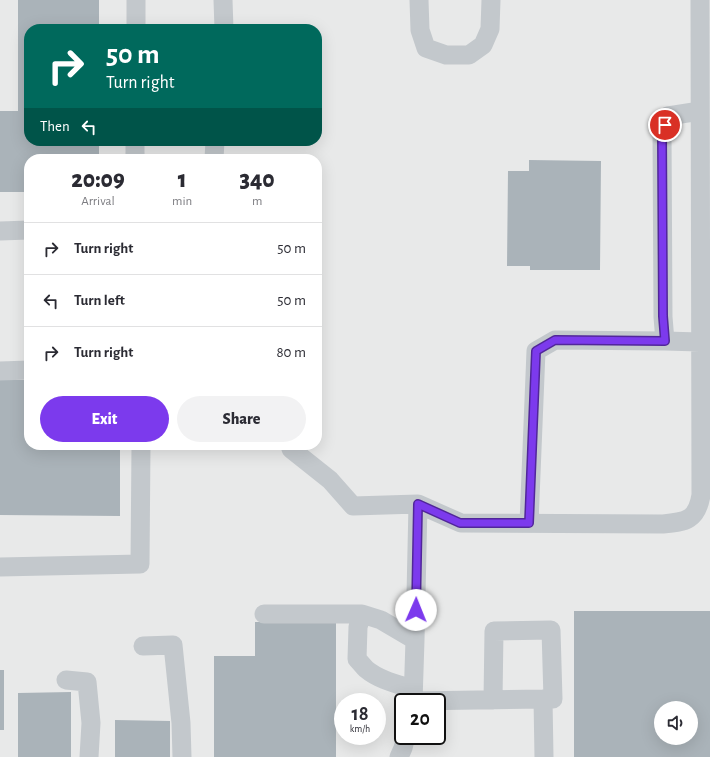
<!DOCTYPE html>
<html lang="en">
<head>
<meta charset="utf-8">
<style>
	:root { --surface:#fff; --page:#f2f2f3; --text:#2b2b33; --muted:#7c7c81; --line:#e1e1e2; --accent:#7c3aed }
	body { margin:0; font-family:"Alegreya Sans",sans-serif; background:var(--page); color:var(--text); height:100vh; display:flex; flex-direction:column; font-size:15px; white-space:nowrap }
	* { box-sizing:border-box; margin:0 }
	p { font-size:13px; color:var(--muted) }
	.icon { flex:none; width:22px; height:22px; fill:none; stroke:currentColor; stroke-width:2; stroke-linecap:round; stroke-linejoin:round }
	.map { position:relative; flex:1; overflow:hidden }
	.drawer { position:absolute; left:24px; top:154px; width:298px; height:296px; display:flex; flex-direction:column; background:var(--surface); border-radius:16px; box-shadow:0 4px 16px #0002 }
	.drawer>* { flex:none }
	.top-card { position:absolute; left:24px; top:24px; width:298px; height:122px; border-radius:16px; box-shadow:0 4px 16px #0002; background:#00695c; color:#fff; overflow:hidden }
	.tools { position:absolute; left:654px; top:701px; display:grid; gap:8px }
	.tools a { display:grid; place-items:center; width:44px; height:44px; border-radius:50%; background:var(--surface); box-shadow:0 4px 16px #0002; font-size:20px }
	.speed { position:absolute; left:334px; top:693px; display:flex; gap:8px; font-size:20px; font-weight:700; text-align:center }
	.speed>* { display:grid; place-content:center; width:52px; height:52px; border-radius:50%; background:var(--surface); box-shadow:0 4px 16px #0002; line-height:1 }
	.speed small { font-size:10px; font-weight:400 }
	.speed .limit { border:2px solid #111; border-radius:6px; background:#fff; color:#111 }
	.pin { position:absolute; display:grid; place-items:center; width:34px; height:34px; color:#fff; margin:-17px; border:2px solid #fff; border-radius:50%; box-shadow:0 1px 4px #0007 }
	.me { position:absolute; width:44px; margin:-22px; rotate:1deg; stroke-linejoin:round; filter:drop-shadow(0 0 3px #0008) }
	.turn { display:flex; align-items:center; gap:14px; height:84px; padding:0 16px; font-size:18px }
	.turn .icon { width:52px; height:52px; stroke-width:2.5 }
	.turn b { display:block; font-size:28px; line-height:34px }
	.then { display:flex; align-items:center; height:38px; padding:0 16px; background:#0003; gap:8px; font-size:15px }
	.eta { display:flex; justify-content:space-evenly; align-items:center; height:68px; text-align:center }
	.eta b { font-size:24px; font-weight:800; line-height:28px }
	.action { display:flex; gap:8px; margin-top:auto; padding:8px 16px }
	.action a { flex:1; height:46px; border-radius:24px; background:var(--accent); color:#fff; font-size:16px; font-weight:800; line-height:46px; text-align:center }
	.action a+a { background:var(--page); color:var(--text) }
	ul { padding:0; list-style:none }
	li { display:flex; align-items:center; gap:12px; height:52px; padding:0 16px; border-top:1px solid var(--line) }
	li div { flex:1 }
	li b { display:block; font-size:15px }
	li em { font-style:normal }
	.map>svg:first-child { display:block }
	.built { fill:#e8e9e9; fill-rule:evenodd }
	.building { fill:#aab3b9; fill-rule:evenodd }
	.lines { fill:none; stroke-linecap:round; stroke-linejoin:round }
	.minor { stroke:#c3c8cc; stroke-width:19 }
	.route-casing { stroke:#51269a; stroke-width:10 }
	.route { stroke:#7c3aed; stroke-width:7 }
</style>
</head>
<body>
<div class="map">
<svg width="710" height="757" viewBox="0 0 710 757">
	<rect width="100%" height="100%" fill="#fafaf8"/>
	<!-- built -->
	<path class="built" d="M0,0H710V757H0ZM29,29H317V141H29ZM29,159H317V445H29ZM343,702H377V736H343ZM403,702H437V736H403ZM661,708H691V738H661Z"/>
	<!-- building -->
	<path class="building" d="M18,0H99V29H29V141H99V159H29V192H0V111H18Z
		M529,160L601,161L600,270H530V266H507L508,171H529Z
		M0,380H29V445H120V516L0,515Z
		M574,611H710V757H574ZM661,708H691V738H661Z
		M255,622H336V757H214V656H255Z
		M0,670H4V730H0Z
		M71,692V757H18V693Z
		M115,720L170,721V757H115Z"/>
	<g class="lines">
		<!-- minor -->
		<path class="minor" d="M136,0V29
			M223,0L224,29
			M419,0L420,30L426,48L446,55H469L483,45L490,29L491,0
			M700,111L668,116L662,133L663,317L665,341L700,342
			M135,159V141
			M214,159L215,141
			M0,231L29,230
			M0,371L29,370
			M290,445L291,449L330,480L353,506L418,504L415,640L413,702
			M418,504L461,523L663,524C686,522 697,520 701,495L700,0
			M529,523L536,351L555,340L665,341
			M0,567L140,564L141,445
			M264,614H362L381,620L415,640
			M362,614L358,627L357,659C360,662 363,666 366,669C379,680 397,684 413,689
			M143,646L173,645L181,723L182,757
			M66,680L87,682L91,723L89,757
			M543,699L544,757
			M413,701L543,699H553L551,630L494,631L493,700
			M399,757L403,748L406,736"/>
	</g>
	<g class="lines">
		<!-- route casing -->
		<g class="route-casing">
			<path id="route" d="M416,610L418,504L460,523H529L536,351L555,340L665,341L663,316L662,134L665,125"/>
		</g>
		<!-- route -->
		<use href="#route" class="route"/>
	</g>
</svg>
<div class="tools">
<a><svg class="icon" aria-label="sound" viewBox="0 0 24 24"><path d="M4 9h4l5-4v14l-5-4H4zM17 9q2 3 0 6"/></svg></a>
</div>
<div class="speed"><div>18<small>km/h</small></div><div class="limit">20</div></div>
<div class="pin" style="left:665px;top:125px;background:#d93025"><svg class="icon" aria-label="arrive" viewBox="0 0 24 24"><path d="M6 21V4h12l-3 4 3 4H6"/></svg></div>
<svg class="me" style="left:416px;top:610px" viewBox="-20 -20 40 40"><circle r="19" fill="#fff"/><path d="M0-13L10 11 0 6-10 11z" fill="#7c3aed"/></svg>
<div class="top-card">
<div class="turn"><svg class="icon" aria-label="right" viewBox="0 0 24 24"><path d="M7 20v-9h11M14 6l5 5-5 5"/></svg><div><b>50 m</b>Turn right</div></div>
<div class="then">Then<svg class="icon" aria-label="left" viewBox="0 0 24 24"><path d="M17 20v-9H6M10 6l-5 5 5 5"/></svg></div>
</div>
<section class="drawer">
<div class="eta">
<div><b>20:09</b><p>Arrival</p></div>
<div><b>1</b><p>min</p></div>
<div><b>340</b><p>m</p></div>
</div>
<ul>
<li><svg class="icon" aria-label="right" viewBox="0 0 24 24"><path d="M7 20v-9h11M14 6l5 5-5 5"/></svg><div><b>Turn right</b></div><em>50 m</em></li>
<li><svg class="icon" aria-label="left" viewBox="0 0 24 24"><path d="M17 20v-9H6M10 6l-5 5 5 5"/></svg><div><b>Turn left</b></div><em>50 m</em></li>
<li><svg class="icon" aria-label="right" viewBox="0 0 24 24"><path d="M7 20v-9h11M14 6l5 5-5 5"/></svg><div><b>Turn right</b></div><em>80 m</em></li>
</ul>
<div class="action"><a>Exit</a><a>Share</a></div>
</section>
</div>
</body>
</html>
